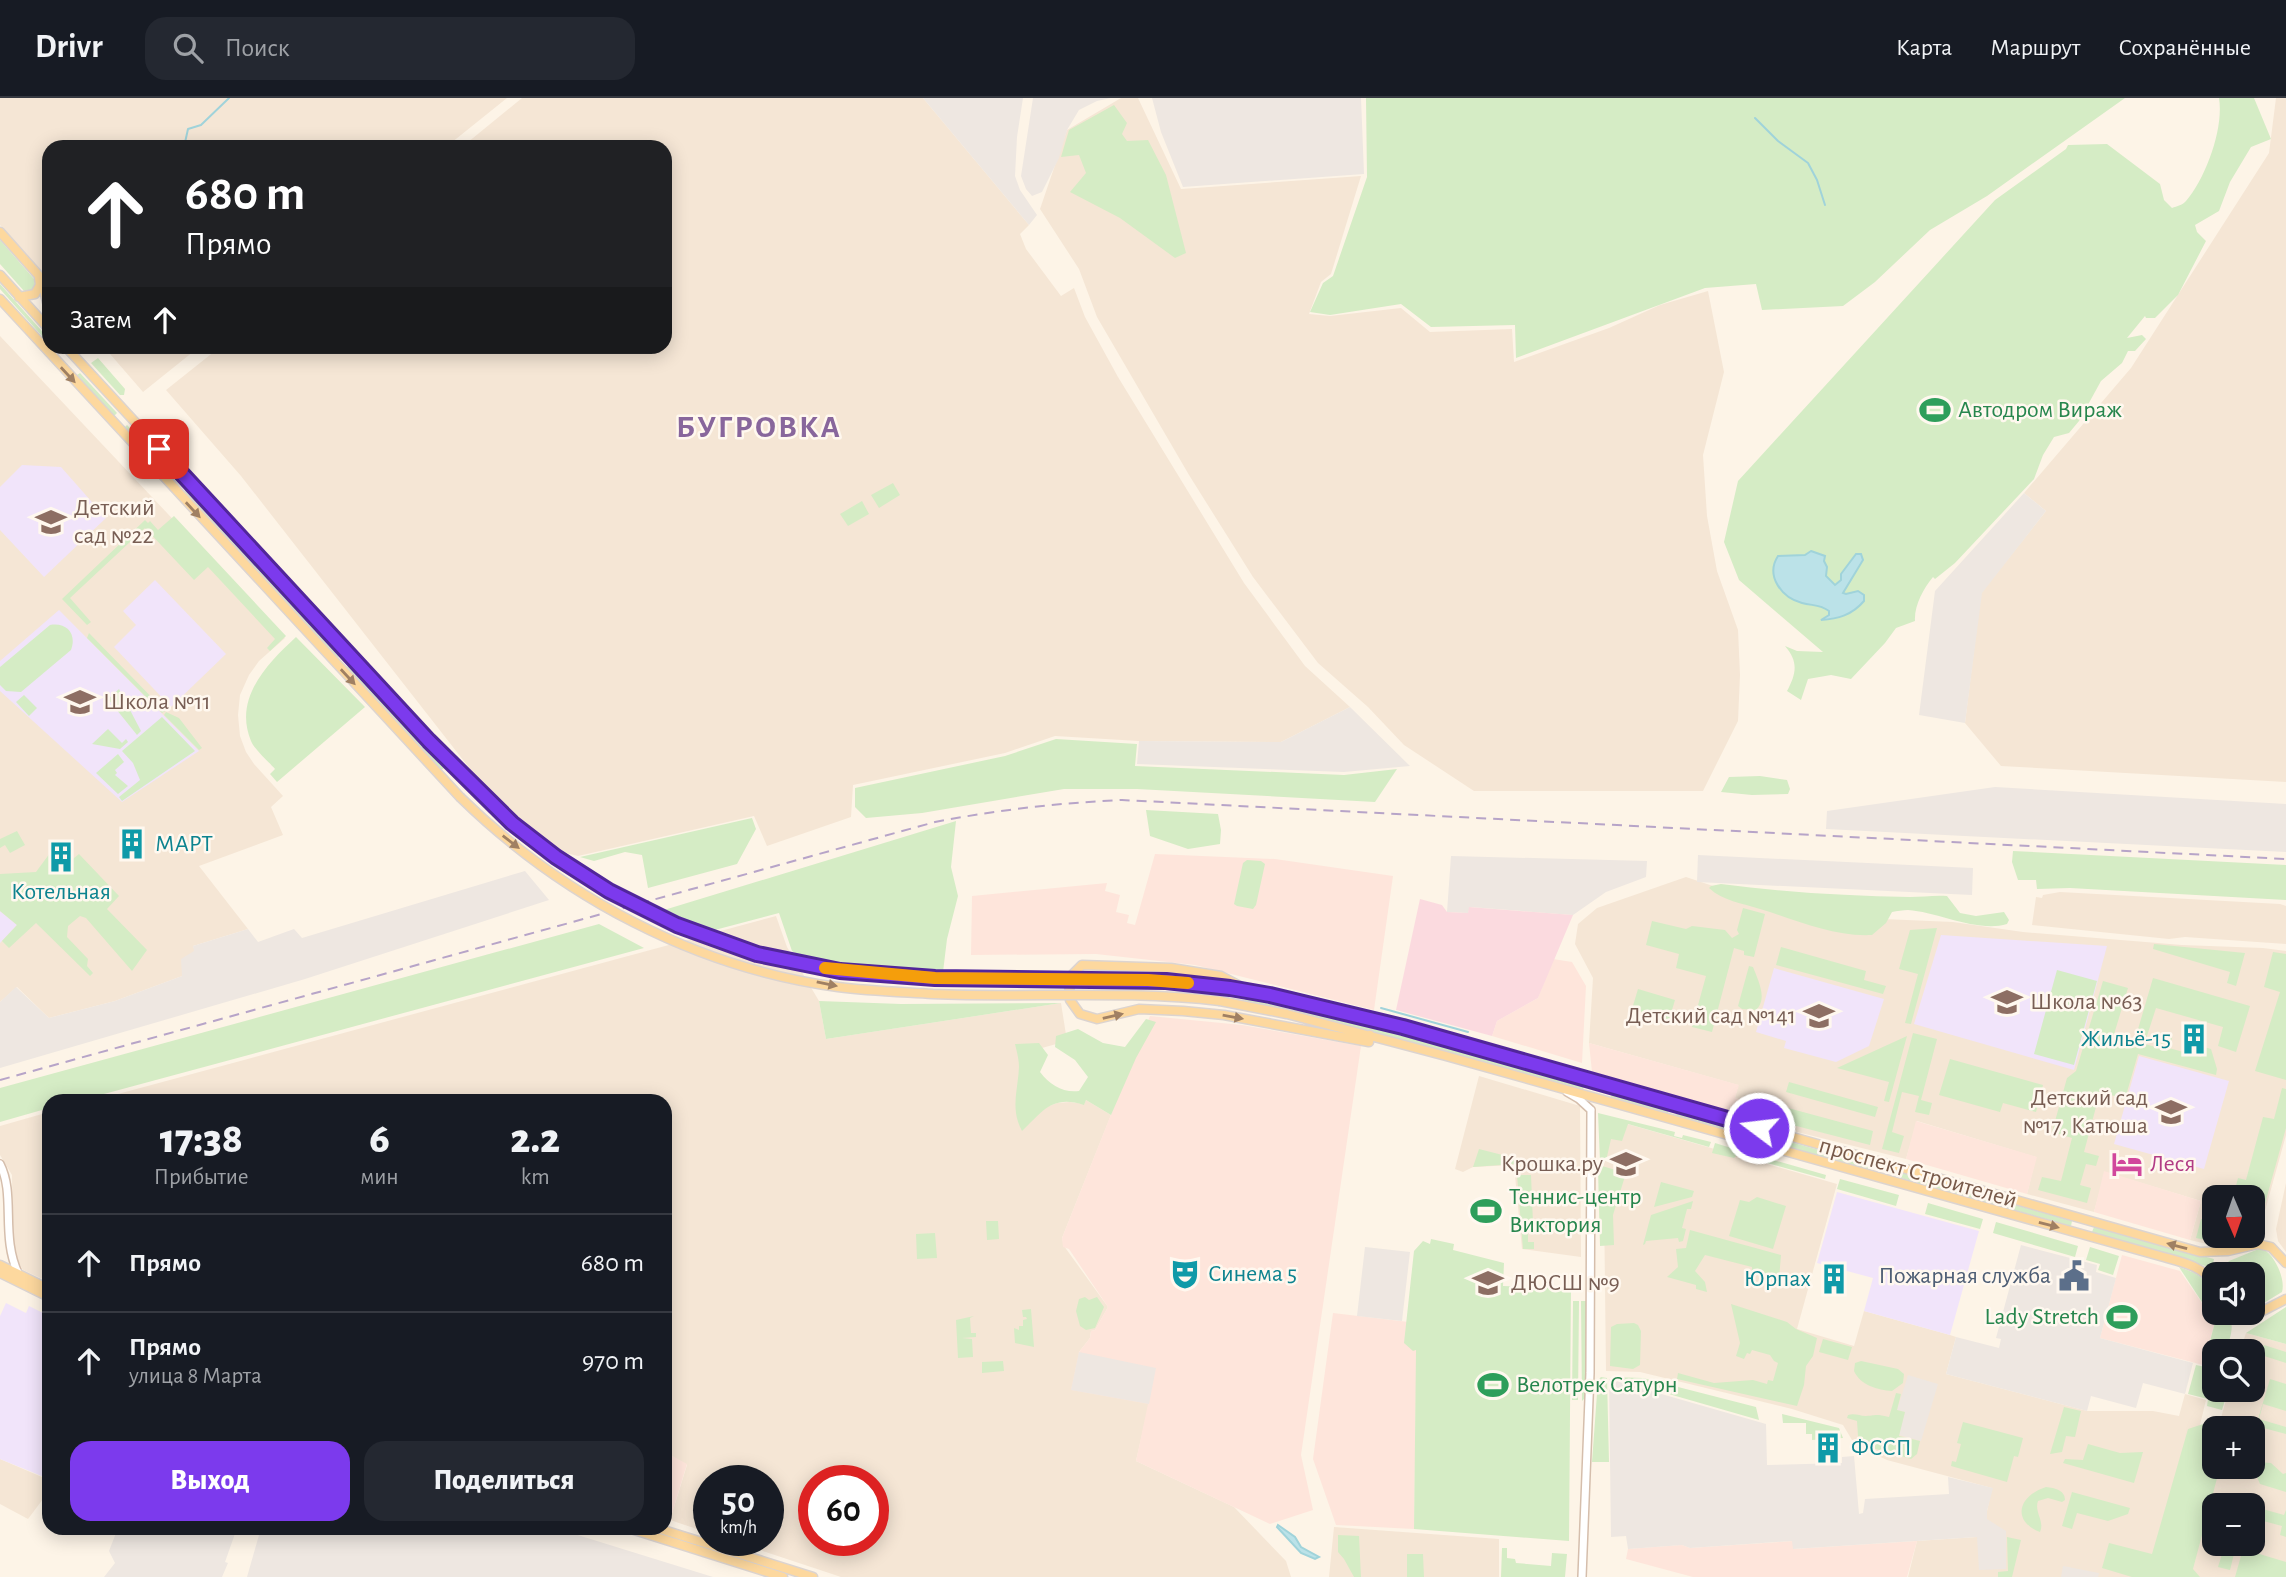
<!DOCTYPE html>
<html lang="ru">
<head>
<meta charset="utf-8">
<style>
	:root { --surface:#171b24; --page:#242831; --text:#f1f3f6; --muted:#9ea1a6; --line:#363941; --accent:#7c3aed }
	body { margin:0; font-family:"Alegreya Sans",sans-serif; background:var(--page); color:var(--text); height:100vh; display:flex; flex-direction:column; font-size:26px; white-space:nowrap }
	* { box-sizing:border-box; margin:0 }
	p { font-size:23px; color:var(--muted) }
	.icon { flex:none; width:38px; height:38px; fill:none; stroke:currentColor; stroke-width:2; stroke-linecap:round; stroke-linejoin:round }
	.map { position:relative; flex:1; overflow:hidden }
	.panel { position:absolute; left:42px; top:996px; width:630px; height:441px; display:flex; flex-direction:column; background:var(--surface); border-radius:21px; box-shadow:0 4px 18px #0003 }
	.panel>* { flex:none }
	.banner { position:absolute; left:42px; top:42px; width:630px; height:214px; border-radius:21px; box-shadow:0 4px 18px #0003; background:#202124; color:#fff; overflow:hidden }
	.needle { width:46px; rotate:178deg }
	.tools { position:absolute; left:2202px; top:1087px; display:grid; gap:14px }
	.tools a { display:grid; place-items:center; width:63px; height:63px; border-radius:14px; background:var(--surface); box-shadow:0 4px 18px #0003; font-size:35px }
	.speed { position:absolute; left:693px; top:1367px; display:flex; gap:14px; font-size:35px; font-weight:700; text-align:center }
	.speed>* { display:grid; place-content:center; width:91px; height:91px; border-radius:50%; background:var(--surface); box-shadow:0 4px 18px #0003; line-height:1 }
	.speed small { font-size:18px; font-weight:400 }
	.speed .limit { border:10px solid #d22; background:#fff; color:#111 }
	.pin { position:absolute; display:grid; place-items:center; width:60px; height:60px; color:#fff; margin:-30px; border-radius:14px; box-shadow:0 4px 10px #0006 }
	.me { position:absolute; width:77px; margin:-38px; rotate:285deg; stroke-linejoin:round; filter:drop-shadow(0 0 5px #0008) }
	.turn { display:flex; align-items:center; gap:24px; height:147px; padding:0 28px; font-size:32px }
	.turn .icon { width:91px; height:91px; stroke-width:2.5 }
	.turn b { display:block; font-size:49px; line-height:60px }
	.then { display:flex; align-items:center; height:66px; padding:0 28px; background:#0003; gap:14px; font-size:26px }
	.eta { display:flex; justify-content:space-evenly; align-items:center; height:119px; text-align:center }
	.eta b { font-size:42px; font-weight:800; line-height:49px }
	.button { display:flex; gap:14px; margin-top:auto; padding:14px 28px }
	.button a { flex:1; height:80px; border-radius:21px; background:var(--accent); color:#fff; font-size:28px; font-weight:800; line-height:80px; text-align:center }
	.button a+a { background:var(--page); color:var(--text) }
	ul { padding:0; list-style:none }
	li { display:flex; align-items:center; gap:21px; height:98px; padding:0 28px; border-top:2px solid var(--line) }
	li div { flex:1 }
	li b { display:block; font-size:26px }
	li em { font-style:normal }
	header { display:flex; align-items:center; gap:42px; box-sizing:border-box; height:98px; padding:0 35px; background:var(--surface); border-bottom:2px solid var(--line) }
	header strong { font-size:33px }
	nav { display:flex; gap:38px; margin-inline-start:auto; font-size:24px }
	.search { width:490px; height:63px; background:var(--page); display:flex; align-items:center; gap:18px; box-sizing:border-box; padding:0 24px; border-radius:21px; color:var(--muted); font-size:26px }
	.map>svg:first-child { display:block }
	.residential { fill:#f5e6d5; fill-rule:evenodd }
	.commercial { fill:#fee5db }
	.industrial { fill:#eee7e1 }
	.education { fill:#f1e4fa }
	.medical { fill:#fbdadf }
	.green { fill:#d5ecc5 }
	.water { fill:#bbe2e8; stroke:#a0d3da; stroke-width:2 }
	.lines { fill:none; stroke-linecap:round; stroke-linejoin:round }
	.stream { stroke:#a0d3da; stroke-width:2 }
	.secondary-casing { stroke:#d5beac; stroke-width:10 }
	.primary-casing { stroke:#dcd4d0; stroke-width:11 }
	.secondary { stroke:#fff; stroke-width:7 }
	.primary { stroke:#fdd89e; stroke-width:8 }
	.rail { stroke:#b7a4c8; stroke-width:2; stroke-dasharray:10 7; stroke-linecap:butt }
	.primary-bridge-casing { stroke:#dcd4d0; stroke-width:11; stroke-linecap:butt }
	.primary-bridge { stroke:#fdd89e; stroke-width:8 }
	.oneway { fill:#a08063 }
	.route-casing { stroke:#51269a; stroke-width:18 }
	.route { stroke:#7c3aed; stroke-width:12 }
	.slow { stroke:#f59e0b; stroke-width:12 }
	.labels { text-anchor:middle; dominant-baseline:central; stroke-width:5; stroke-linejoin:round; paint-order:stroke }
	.leisure-label { font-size:24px; fill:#27864d; stroke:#fff8ef; text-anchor:start }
	.education-label { font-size:24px; fill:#785e54; stroke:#fff8ef; text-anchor:start }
	.culture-label { font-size:24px; fill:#0d838f; stroke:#fff8ef; text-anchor:start }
	.hotel-label { font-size:24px; fill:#b23c85; stroke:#fff8ef; text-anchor:start }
	.street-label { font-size:24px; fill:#785a4a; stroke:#fff8ef }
	.service-label { font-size:24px; fill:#4e5e75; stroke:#fff8ef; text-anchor:end }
	.district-label { font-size:32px; font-weight:bold; letter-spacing:2px; fill:#88669c; stroke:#fff8ef }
</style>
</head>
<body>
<header>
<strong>Drivr</strong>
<div class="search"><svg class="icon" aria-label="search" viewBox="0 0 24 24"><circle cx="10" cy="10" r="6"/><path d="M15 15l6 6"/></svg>Поиск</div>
<nav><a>Карта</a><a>Маршрут</a><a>Сохранённые</a></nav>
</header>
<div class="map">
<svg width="2286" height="1479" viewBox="0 0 2286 1479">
	<rect width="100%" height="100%" fill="#fdf4e7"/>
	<!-- residential -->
	<path class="residential" d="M0,0H507L446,49H49V184L0,127Z
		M522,0H923L1029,127L1020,136L1026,151L1061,198L1074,190L1085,219L1118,279L1244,485L1305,568L1350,609L1281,644L1139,643L1055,638L1005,655L853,687L851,719L767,748L754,718L578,758L557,753L525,729L485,690L241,378L166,292L220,249L665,248V49H462Z
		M1121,0H1138L1181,91L1361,78L1331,176L1321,184L1309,216L1330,218L1401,210L1430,234L1512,231L1514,264L1609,230L1660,207L1708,193L1724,274L1703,357L1707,418L1717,473L1738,532L1740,577L1738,623L1703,693H1474L1404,647L1368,609L1318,565L1253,479L1189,377L1097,219L1079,171L1040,111L1067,32Z
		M2276,0H2286V684L2001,668L1965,625L1981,495L2046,413L2024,395L2131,270L2269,55Z
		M0,238L285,540L259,563L249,577L240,597L238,617L240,638L246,654L254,666L283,698L271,709L283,737L199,768L248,831L193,848L195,853L182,878L115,903L49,920L17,889L0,904Z
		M104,249H199L143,294Z
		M1686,779L1731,794L1883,821L1953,824L2023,834L2182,847L2263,850L2286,853V1037L2263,1120L2257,1134L2252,1136V1099H2214V1138H2249L2215,1148L2190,1142L2201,1103L2105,1074L2094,1114L2027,1096L2036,1059L1917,1023L1906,1061L1765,1026L1770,1010L1735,1000L1738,987L1589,945L1593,880L1575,846L1578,826L1597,810Z
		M2060,794L2280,806L2286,808V846L2185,839L2169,841L2032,827L2036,799L2042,800L2043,797Z
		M776,818L787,849L819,903L826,941L1061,905L1067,943L1024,955L1029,1025L1044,1010L1057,1005L1070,1004L1084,1006L1086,1002L1111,1017L1062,1140L1064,1148L1108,1209L1095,1232L1091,1233L1090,1240L1079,1254L1149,1306L1136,1363L1234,1409L1286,1463L1291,1479H841L730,1442H768V1382H709V1435L670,1422L687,1367L665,1354V1003H92ZM814,1382H873V1442H814Z
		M1479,978L1580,1008L1581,1159L1522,1151L1514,1067L1473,1069L1463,1074L1455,1071Z
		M49,1014V1184L23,1172L17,1161L13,1148L12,1077L0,1057V1028Z
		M1603,1019L1837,1086L1797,1231L1854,1248L1864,1213L1950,1237L1956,1239L1946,1276L2087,1313H2153L2179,1318L2185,1296L2206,1302L2163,1479H1908L1917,1443L1977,1439L1987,1422V1413L1992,1390L1887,1362L1855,1347L1843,1327L1792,1311L1640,1274L1606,1273Z
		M2286,1085V1154L2278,1143L2276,1131Z
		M2246,1235L2286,1246V1479H2176L2214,1368H2252V1330H2218L2229,1292H2252V1253H2240ZM2214,1407H2252V1446H2214Z
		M0,1361L49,1382V1393L28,1421L0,1406Z
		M1334,1429L1499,1441V1479H1329Z"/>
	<!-- commercial -->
	<path class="commercial" d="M1155,756L1275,761L1393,778L1374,912L1195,867L1096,856L971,857L972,798L1107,785L1105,793L1120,797L1116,814L1129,817L1127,825L1135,827Z
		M1553,861L1572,864L1586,888L1582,965L1492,938L1497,923L1538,900Z
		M1150,918L1242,927L1361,948L1301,1357L1313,1412L1270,1426L1136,1363L1148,1306L1071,1292L1079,1254L1090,1240L1091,1233L1095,1232L1108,1209L1069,1151L1063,1149L1062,1140Z
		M1589,945L1739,987L1735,1000L1770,1010L1765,1026L1592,974Z
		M1916,1023L2037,1059L2027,1096L1906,1061Z
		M2104,1073L2201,1103L2190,1142L2094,1114Z
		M2122,1157L2180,1173L2215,1224L2203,1267L2100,1240Z
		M1333,1215L1417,1225L1414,1431L1336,1427L1313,1361Z
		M665,1354L687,1366L670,1422L665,1420Z
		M1793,1443L1794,1451L1917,1443L1907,1479H1693L1626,1461L1628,1451L1682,1447L1690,1450Z"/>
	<!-- industrial -->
	<path class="industrial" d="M923,0H1023L1017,39L1015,78L1020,92L1037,117L1029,127Z
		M1033,0H1111L1097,3L1079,12L1067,32L1059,60L1042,94L1032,98L1026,91L1021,78Z
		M1152,0H1361L1364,76L1183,89L1161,34Z
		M2024,395L2046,413L1982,495L1965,625L1919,617L1935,493Z
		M1350,609L1410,668L1344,674L1137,666L1139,643L1281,644Z
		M1995,689L2286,706V754L1826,731L1827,713Z
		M1698,757L1973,770L1972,797L1697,784Z
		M1451,758L1647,763L1646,779L1606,794L1573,817L1470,809L1468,815L1447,814Z
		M525,773L549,802L305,881L0,970V904L16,889L49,920L115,903L182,878L181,861L194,853L193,848L248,831L258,844L294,831L302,840Z
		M2021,1147L2097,1167L2096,1174L2116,1180L2100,1240L2193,1265L2185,1296L2143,1285L2136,1310L2091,1298L2087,1313L1946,1276L1956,1239L1999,1250L2001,1241L1996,1240Z
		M1365,1149L1410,1154L1402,1223L1357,1218Z
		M1079,1254L1156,1270L1149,1306L1071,1292Z
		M1908,1277L1938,1286L1921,1343L1899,1337L1905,1314L1897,1312Z
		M1609,1281L1766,1326L1767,1367L1842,1365V1359L1854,1358L1859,1416L1863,1415L1865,1401L1949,1396L1948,1379L1993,1390L1987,1413V1421L2006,1433V1471L1979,1472L1977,1439L1793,1451L1792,1443L1690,1450L1682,1447L1628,1451L1626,1438L1611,1439Z
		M118,1430H237L225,1464L228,1465L222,1479H104L115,1465L109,1453Z
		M261,1430H555L713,1479H247Z
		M2063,1468L2099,1475L2098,1479H2061Z"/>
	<!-- education -->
	<path class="education" d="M22,367L61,369L106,420L44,479L0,432V389Z
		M155,482L226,556L171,609L114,549L136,527L123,513Z
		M59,512L199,653L122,704L0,593V563Z
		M0,813L17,827L0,845Z
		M1941,837L2107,848L2074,972L1914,926Z
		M1774,870L1884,901L1869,948L1836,964L1784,950L1786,943L1756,934Z
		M2139,958L2229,983L2204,1071L2114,1046Z
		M1837,1094L1979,1133L1950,1237L1864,1213L1873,1180L1817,1165Z
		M6,1205L26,1215L29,1208L49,1218V1381L0,1361V1218Z"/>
	<!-- medical -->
	<path class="medical" d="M1420,801L1442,807L1447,814L1468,815L1469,809L1573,817L1538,900L1497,923L1492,938L1396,912Z"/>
	<!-- green -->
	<path class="green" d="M1366,0H2125L1987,98L1930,132L1875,184L1843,208L1762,212L1756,186L1705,190L1516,260L1515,227L1431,229L1401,206L1330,217L1310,214L1323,185L1333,178L1367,79Z
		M2219,0H2254L2271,41L2251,49L2230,84L2219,113L2195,127L2197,134L2206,143L2178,197L2155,220H2146L2145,218L2127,240L2142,237L2146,241L2135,253H2128L2122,265L2101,283L2079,323L2069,335L2054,339L2043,357L2034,381L1955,465L1935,481L1933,479C1923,491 1914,508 1915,523L1896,530L1885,545L1851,581L1831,577L1808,581L1801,602L1787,593C1796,576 1799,564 1785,548L1797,553L1823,554L1739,482L1724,444L1738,383L1995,102L2066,51L2068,47L2107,46L2160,86L2164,102L2172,110C2177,108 2183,107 2186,103C2206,80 2224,30 2219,0Z
		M1114,7L1127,25L1122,36L1127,43L1148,42L1166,77L1186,155L1175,160L1120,120L1070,94L1086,75L1079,57L1061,59L1069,32Z
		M0,142L35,182L34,192L24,193L0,166Z
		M0,186L49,241V246L0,191Z
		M98,260L125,291L124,297H120L91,265Z
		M80,275L117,315L114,318L77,277Z
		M127,327L184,387L182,389L125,329Z
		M893,385L900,397L879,410L871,397Z
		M187,391L340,557L337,561L183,394Z
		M862,403L869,416L848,428L840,416Z
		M174,418L286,538L270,553L267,550L275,541L208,469L194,482L145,430L70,500L91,524L87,527L62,501L145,422L148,425L150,423L158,432Z
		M50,527C67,524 77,536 71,552L21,594L6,593L0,587V569Z
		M89,535L165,613L162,615L87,540Z
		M296,539L365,609L277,684L270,676L275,671C268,663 254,651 251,643C233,600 268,565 296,539Z
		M349,567L444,670L440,673L345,571Z
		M119,591L141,633L137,637L108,601Z
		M24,597L37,610L29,618L16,604Z
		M166,614L179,620L202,650L199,652L164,617Z
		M162,619L195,653L122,703L119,699L140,682L133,665L122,653Z
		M108,631L122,645L126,641L128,644L120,651L92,646Z
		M1056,641L1137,646L1135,668L1344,677L1397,671L1375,704L1137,691H1064L922,715L866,720L855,709V690L1005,658Z
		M118,656L124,664L115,672L117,675L115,677L128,688L118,696L96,675Z
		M1760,678L1787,682L1790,691L1788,696L1752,697L1721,694L1729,679Z
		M1146,712L1218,716L1221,732L1220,746L1188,751L1150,738Z
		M752,720L756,731L737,766L648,790L642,757L625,754L594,763L580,759Z
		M956,723L951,769L958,798L947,841L943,874L807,863L792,853L779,815L711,833L664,812Z
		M17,733L25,747L10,755L5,747L0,750V741Z
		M2013,753L2286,767V802L2070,790L2037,791L2036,782H2018L2012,764Z
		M50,755L64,768L79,756L119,798L107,811L147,852L132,873L86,820L80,818L68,828L67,839L88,861L87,868L93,875L90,878L36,825L9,850L2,843L17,827L0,813V776L36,774Z
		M1247,762L1261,763L1265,766L1256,807L1253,811L1237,808L1234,806L1243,765Z
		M1721,786C1783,794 1847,798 1910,799C1922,799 1935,797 1947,798L1960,815L1976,818L2004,814L2009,822L2007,826C1978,835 1938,814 1908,812C1903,812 1897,813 1892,814L1886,825L1872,837C1833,839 1797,822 1760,811C1742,805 1723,803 1709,790L1711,788Z
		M1743,810L1765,816L1754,859L1744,857V853L1734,850L1712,934L1692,929L1706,878L1676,870L1679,856L1646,847L1652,823L1686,831L1692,828L1725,832L1732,840L1739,836L1737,832Z
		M599,826L644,850L78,1003H49V1010L0,1024V990Z
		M1937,830L1911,926L1905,925L1918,876L1899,871L1910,832Z
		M2154,846L2245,855L2236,888L2227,885L2230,874L2153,851Z
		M1781,849L1866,873L1864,882L1886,888L1883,896L1776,867Z
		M2273,854L2286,856V982L2255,973L2280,894L2264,889Z
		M1749,868L1753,869C1758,882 1768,901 1756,912L1742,911L1738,908Z
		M2057,872L2097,883L2074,967L2034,956Z
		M2153,880L2250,908L2236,954L2218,948L2223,929L2156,910L2146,941L2136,938Z
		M2103,883L2128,890L2112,943L2135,950L2138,944L2159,950L2163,938L2172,940L2169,950L2201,959L2204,949L2211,951L2217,971L2216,977L2138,956L2125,1001L2100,994L2084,1054L2099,1058L2096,1068L2086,1066L2080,1087L2091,1090L2087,1105L2038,1092L2042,1079L2061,1083L2072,1040L2052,1034L2067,980L2076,973Z
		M1638,891L1675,902L1669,922L1632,911Z
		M1246,898L1288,907L1287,911L1245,903Z
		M819,903L901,906L1061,905L826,941Z
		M1294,908L1394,933L1585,987L1583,991L1293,913Z
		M1146,921L1156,924L1136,960L1111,1017L1086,1002L1084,1007C1052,996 1042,1014 1022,1033C1010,1011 1018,992 1019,969C1019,962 1017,954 1015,946L1039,945L1048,957L1040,974C1050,987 1063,995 1079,993L1088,979L1075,962L1055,949L1056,938L1078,931L1103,945L1125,949Z
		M1913,935L1937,941L1921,1002L1932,1005L1929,1017L1915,1014L1919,998L1902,994L1892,1034L1904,1038L1899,1055L1882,1051Z
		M1907,938L1889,1004L1884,1003L1889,984L1837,970Z
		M1950,961L2043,987L2036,1014L2003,1005L2000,1014L1939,997Z
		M1789,984L1878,1009L1875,1019L1786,994Z
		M2282,990L2286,991V1030L2261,1120L2252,1127V1099H2233L2238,1080L2246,1082L2263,1019L2274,1021Z
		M1612,994L1669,1010L1668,1015L1611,999Z
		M1773,1006L1873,1033L1870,1047L1769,1021Z
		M1677,1012L1869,1066L1868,1071L1675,1018Z
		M1598,1015L1675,1034L1674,1038L1682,1040L1683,1037L1711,1044L1709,1049L1628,1026L1622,1043L1611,1041L1606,1063H1600Z
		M1715,1045L1741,1053L1734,1060L1712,1055Z
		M1479,1051L1518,1061L1515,1066L1473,1069Z
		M1745,1054L1826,1077L1825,1081L1742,1058Z
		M1602,1068L1626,1075L1613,1117L1614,1147L1600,1148L1598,1071Z
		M1902,1075L2072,1123L2071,1128L1901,1080Z
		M1517,1077H1531L1533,1125H1528V1144H1534V1151H1523Z
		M1840,1081L1899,1097L1896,1108L1837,1091Z
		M1661,1084L1694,1093L1692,1099L1654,1109Z
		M1757,1099L1786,1108L1773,1151L1729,1138L1740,1102L1749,1104Z
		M1693,1103L1691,1111H1687L1682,1130L1686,1131L1683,1143L1679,1144L1678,1140L1646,1143L1645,1146L1643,1147L1651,1117Z
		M1928,1105L1983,1121L1980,1131L1925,1116Z
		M2201,1121L2214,1124V1138H2231L2205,1142L2196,1140Z
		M986,1123H998L999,1141L987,1142Z
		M1996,1124L2078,1148L2075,1159L1993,1135Z
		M2094,1129L2214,1161L2212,1170L2092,1134Z
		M1690,1132L1781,1157L1779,1181L1752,1175V1169L1705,1157L1695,1173L1705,1184L1707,1194L1696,1191V1187L1667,1179L1678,1169L1676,1151L1686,1150Z
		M935,1135L937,1160L917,1161L916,1136Z
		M1431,1141L1454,1146L1453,1152L1504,1165L1503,1188L1571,1190L1569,1443L1414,1431L1416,1252L1413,1253L1404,1245L1414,1153L1423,1143L1430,1146Z
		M2090,1149L2119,1158L2113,1177L2098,1172L2100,1166L2086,1162Z
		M2261,1150C2274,1155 2286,1181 2282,1194L2252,1212V1176H2224L2223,1170L2229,1163Z
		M2179,1169C2206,1178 2214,1186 2214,1214L2227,1215C2236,1227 2230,1239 2226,1253H2214V1260L2210,1258L2208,1251L2215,1224Z
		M1085,1199L1089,1202L1097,1199L1104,1209L1095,1230L1086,1232L1080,1228L1076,1213L1079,1201Z
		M1573,1203H1579L1578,1302H1572Z
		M1581,1203H1586V1299L1582,1303Z
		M1731,1206L1787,1224L1796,1231L1817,1240L1813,1258L1806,1268L1804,1287L1797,1308L1677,1281L1678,1275L1714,1285L1753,1282L1767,1286L1768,1282L1773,1283L1778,1265L1774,1263L1770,1257L1752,1252L1750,1256L1747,1255L1744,1261L1736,1258L1740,1245Z
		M2286,1209V1246L2246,1235Z
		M1031,1211L1034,1249L1015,1245L1014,1230L1019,1232V1228H1023V1222L1027,1221L1026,1219H1023L1022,1212Z
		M974,1218L970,1220L971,1235H976V1239L962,1240L972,1241L973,1259L958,1260L956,1222Z
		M1634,1225L1638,1227L1641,1233L1640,1267L1633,1271L1610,1268L1611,1229L1617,1226Z
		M1823,1241L1852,1249L1848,1262L1819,1254Z
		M2264,1247L2286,1254V1265L2258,1256Z
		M1003,1263L1004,1273L982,1275V1264Z
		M1861,1263L1898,1271L1904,1276L1903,1285L1892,1293C1878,1292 1860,1287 1854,1273L1855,1265Z
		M2206,1265L2214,1267V1292H2228L2222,1312L2207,1308L2208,1301L2188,1296L2196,1267L2205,1269Z
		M1601,1279L1607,1280L1609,1364H1592L1598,1282Z
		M1610,1279L1643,1280L1756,1309L1759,1322Z
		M2270,1281L2286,1286V1313L2263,1306L2259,1321L2286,1329V1336L2256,1328Z
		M1896,1295L1901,1296L1897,1312L1905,1314L1899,1338L1920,1343L1917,1356L1911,1361L1862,1347L1858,1338L1857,1323L1847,1320L1848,1317C1855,1315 1859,1318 1866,1318C1878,1317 1876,1316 1889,1319Z
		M2064,1309L2081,1313L2075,1339L2066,1338L2062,1354L2050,1356Z
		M1782,1316L1839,1330L1843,1340L1812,1342V1336H1806V1325H1783Z
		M2218,1321L2216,1330H2214V1368L2220,1369L2193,1471L2200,1479H2132L2102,1470L2109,1445L2152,1456L2188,1331Z
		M1963,1324L2023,1340L2018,1359L2014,1358L2007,1384L1951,1368L1952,1363L1956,1364L1961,1346L1957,1345Z
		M2088,1346L2120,1355L2143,1354L2134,1385L2063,1365L2065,1361L2083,1362Z
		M2258,1364L2271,1365L2283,1376L2286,1375V1394L2260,1386L2253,1370Z
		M2046,1389C2055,1390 2065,1392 2065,1402L2062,1404L2048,1400L2038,1403C2034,1414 2045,1423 2040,1434C2010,1422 2020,1397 2046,1389Z
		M2072,1394L2130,1410L2128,1416L2108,1423L2077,1415L2072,1431L2062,1428Z
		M2254,1398L2262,1400L2259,1410L2284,1417L2286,1412V1439L2280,1437L2282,1428L2252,1420Z
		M1338,1437L1359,1438L1361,1479H1354L1344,1461L1338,1454Z
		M2007,1439L2021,1442L2012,1479H1998V1474L2008,1473Z
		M1502,1450H1507V1460L1515,1461L1516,1465L1551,1468L1552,1455L1567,1456L1565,1479H1501Z
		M2243,1451L2286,1464V1479H2235Z
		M2223,1453L2234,1456L2230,1472L2218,1469Z
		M1407,1456H1423L1424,1479H1407Z"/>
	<!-- water -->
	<path class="water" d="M1811,453L1825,458L1824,463L1827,469L1826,478L1835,487L1841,482V476L1856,456H1861L1863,462L1843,495L1846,496L1858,493L1864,497V503C1852,517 1838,521 1821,522L1829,517V513C1820,506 1813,508 1802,505C1782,500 1765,478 1778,458L1805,457Z
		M1278,1427L1295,1439L1301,1449L1319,1459L1315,1461L1301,1455L1277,1429Z"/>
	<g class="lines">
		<!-- stream -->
		<path class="stream" d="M1755,20L1778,43L1808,65L1817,82L1825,107
			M184,49L188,31L201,27L229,0
			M1381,910L1468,934"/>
		<!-- secondary casing -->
		<g class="secondary-casing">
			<path id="secondary" d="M1567,994L1579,1001L1591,1012
				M0,1066C16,1097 0,1139 19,1177
				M1582,1479L1590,1275L1591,1012"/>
		</g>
		<!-- primary casing -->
		<g class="primary-casing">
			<path id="primary" d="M0,134L41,180L49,212
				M0,177L49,231
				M19,199L35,196L40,187L39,180
				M0,201L460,699
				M65,248L429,643L474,689
				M1220,888L1290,901L1403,929L2200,1154L2228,1153L2258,1146L2271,1149L2286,1165
				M1242,889L1221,878L1171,870L1082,867L1069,880L1070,902L1080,916L1097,921L1139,911L1183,913L1224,917L1369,944L1370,937
				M1220,903L1287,916L1446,958L2160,1158C2181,1164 2201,1167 2214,1185
				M0,1167L49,1191
				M0,1175L49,1199
				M2238,1214L2253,1218L2286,1201
				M628,1430L783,1479
				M657,1430L813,1479"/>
		</g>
		<!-- secondary -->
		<use href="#secondary" class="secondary"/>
		<!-- primary -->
		<use href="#primary" class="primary"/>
		<!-- rail -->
		<path class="rail" d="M0,982L935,724C997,712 1058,705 1122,702L2286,761"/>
		<!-- primary-bridge casing -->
		<g class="primary-bridge-casing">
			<path id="primary-bridge" d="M474,689C581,790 691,848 838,872C886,880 938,880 986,880C1065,881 1142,881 1220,888
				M460,699C562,799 696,870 838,889C869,893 902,894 933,896C1029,900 1125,892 1220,903"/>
		</g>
		<!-- primary-bridge -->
		<use href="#primary-bridge" class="primary-bridge"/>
	</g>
	<!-- one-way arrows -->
	<defs><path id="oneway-solid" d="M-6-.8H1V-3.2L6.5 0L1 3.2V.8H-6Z" transform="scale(1.75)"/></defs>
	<g class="oneway">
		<use href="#oneway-solid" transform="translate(68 277) rotate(47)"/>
		<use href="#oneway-solid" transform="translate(193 412) rotate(47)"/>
		<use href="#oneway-solid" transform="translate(348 579) rotate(47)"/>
		<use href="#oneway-solid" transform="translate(511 744) rotate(38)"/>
		<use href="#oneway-solid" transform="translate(827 886) rotate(12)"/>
		<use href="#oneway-solid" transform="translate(1113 918) rotate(-13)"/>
		<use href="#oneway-solid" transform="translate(1233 919) rotate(10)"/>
		<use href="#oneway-solid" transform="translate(2049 1127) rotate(15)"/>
		<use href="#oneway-solid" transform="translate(2177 1148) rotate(-165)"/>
	</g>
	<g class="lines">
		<!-- route casing -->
		<g class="route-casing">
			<path id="route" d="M159,351L429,643L512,725L556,759L609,793L677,827L757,856L840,873L935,880L1166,883L1230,890L1270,897L1403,929L1759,1030"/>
		</g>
		<!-- route -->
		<use href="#route" class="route"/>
		<!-- slow -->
		<path class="slow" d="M825,870L935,880L1148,882L1188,885"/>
	</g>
	<!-- icons -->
	<defs>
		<g id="stadium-bare" transform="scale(2.415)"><path d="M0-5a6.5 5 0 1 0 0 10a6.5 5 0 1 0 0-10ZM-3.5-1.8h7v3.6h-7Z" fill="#2e9e5b" stroke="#fff8ef" stroke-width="2.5" paint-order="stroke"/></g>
		<g id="school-bare" transform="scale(2.415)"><path d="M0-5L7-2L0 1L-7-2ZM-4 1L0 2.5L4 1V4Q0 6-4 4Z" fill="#8d6e63" stroke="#fff8ef" stroke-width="2.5" paint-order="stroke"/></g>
		<g id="building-bare" transform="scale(2.415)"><path d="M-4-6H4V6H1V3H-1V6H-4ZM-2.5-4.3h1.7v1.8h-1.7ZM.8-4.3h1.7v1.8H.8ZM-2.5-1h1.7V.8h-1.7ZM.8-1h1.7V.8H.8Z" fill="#0f9aa8" stroke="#fff8ef" stroke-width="2.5" paint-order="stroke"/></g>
		<g id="hotel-bare" transform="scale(2.415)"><path d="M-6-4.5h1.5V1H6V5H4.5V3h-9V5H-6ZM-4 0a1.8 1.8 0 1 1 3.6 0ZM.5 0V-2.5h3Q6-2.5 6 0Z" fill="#d1479c" stroke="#fff8ef" stroke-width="2.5" paint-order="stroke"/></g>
		<g id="theatre-bare" transform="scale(2.415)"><path d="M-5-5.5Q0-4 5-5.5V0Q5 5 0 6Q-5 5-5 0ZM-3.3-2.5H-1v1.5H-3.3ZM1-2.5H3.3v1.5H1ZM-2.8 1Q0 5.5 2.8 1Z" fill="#0f9aa8" stroke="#fff8ef" stroke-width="2.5" paint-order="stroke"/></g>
		<g id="civic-bare" transform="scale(2.415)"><path d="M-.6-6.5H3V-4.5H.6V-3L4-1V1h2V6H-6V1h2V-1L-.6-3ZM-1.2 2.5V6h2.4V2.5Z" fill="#5c6f8a" stroke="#fff8ef" stroke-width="2.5" paint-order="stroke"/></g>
	</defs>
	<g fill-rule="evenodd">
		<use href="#stadium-bare" x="1935" y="312"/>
		<use href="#school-bare" x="51" y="424"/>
		<use href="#school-bare" x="80" y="604"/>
		<use href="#building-bare" x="132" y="746"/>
		<use href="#building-bare" x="61" y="759"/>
		<use href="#school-bare" x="2007" y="904"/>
		<use href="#school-bare" x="1819" y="918"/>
		<use href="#building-bare" x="2194" y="941"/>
		<use href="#school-bare" x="2171" y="1014"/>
		<use href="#school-bare" x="1626" y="1066"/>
		<use href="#hotel-bare" x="2127" y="1066"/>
		<use href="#stadium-bare" x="1486" y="1113"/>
		<use href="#theatre-bare" x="1185" y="1176"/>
		<use href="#civic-bare" x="2074" y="1178"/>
		<use href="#building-bare" x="1834" y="1181"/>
		<use href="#school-bare" x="1488" y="1185"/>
		<use href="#stadium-bare" x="2122" y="1219"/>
		<use href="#stadium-bare" x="1493" y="1287"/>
		<use href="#building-bare" x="1828" y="1350"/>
	</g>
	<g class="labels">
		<!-- leisure labels -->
		<g class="leisure-label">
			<text x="1958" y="312">Автодром Вираж</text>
			<text x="1509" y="1099">Теннис-центр<tspan x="1509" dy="28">Виктория</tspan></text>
			<text x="2099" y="1219" text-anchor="end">Lady Stretch</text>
			<text x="1516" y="1287">Велотрек Сатурн</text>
		</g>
		<!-- education labels -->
		<g class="education-label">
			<text x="74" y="410">Детский<tspan x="74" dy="28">сад №22</tspan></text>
			<text x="103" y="604">Школа №11</text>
			<text x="2030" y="904">Школа №63</text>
			<text x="1796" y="918" text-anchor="end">Детский сад №141</text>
			<text x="2148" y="1000" text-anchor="end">Детский сад<tspan x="2148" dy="28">№17, Катюша</tspan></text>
			<text x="1603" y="1066" text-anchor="end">Крошка.ру</text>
			<text x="1511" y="1185">ДЮСШ №9</text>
		</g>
		<!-- culture labels -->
		<g class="culture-label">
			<text x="155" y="746">МАРТ</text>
			<text x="61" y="794" text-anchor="middle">Котельная</text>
			<text x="2171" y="941" text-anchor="end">Жильё-15</text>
			<text x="1208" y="1176">Синема 5</text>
			<text x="1811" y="1181" text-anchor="end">Юрпах</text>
			<text x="1851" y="1350">ФССП</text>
		</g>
		<!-- hotel labels -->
		<g class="hotel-label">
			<text x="2150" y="1066">Леся</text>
		</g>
		<!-- street labels -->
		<g class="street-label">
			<text transform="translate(1918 1075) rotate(16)">проспект Строителей</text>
		</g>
		<!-- service labels -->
		<g class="service-label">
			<text x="2051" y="1178">Пожарная служба</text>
		</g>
		<!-- district labels -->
		<g class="district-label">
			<text x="759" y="329">БУГРОВКА</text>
		</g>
	</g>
</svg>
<div class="tools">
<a><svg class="needle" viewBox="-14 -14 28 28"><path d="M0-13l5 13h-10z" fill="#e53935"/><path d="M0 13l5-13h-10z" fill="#9ea1a6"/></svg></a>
<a><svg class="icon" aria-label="sound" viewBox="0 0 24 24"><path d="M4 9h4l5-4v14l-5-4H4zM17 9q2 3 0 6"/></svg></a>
<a><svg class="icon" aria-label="search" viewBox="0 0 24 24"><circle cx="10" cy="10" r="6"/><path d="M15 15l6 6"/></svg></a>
<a>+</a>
<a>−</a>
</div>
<div class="speed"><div>50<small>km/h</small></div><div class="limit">60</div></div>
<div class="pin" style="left:159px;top:351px;background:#d93025"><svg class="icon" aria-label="arrive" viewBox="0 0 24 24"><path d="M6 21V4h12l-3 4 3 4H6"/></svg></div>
<svg class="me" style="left:1759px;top:1030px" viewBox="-20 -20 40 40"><circle r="17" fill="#7c3aed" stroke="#fff" stroke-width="3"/><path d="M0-11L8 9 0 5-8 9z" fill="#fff"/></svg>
<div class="banner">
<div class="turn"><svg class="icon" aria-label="ahead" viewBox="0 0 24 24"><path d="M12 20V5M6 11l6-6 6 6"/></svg><div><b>680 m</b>Прямо</div></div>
<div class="then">Затем<svg class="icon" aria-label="ahead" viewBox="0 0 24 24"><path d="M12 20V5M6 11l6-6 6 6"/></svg></div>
</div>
<section class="panel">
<div class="eta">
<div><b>17:38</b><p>Прибытие</p></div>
<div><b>6</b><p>мин</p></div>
<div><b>2.2</b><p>km</p></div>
</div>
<ul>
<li><svg class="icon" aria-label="ahead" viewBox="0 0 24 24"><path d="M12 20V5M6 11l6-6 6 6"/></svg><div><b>Прямо</b></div><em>680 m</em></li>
<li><svg class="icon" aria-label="ahead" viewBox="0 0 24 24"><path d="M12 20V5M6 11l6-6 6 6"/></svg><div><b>Прямо</b><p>улица 8 Марта</p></div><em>970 m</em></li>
</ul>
<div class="button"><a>Выход</a><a>Поделиться</a></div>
</section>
</div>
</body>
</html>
